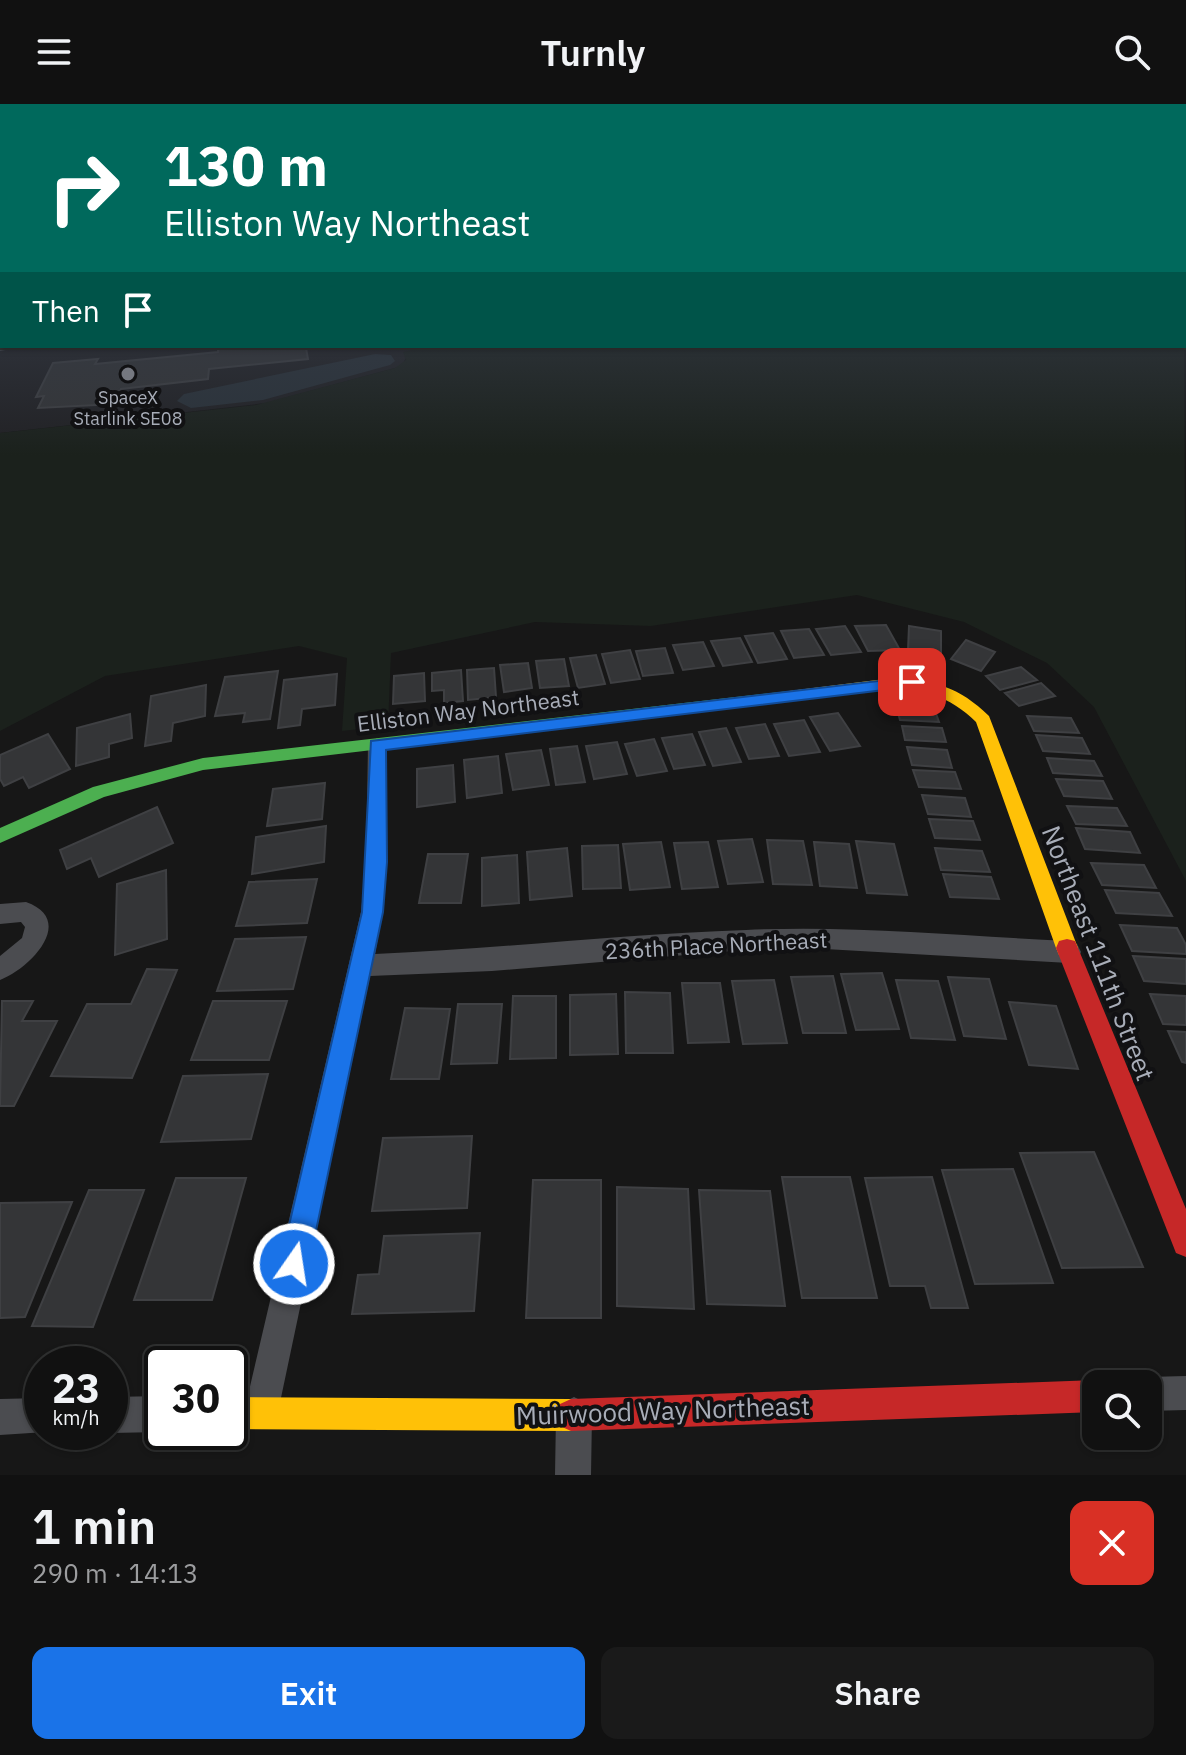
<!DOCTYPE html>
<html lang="en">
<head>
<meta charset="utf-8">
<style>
	:root { --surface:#111; --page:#1a1a1a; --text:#f1f3f6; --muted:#9c9d9f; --line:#303131; --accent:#1a73e8 }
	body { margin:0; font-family:"IBM Plex Sans",sans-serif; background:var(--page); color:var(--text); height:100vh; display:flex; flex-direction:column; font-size:30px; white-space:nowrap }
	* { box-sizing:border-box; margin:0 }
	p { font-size:26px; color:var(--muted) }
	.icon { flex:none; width:44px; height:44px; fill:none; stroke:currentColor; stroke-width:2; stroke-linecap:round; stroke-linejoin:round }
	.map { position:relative; height:1371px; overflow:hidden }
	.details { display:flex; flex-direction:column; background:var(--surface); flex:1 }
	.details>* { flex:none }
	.top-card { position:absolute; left:0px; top:0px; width:1186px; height:244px; box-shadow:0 2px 6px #0004,0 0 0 2px var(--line); background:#00695c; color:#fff; overflow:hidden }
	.tools { position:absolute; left:1082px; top:1266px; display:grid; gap:16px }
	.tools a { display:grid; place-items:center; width:80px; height:80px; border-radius:16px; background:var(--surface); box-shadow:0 2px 6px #0004,0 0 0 2px var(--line); font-size:40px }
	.speed { position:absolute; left:24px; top:1242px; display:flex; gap:16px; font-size:40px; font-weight:700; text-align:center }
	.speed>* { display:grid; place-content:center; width:104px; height:104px; border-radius:50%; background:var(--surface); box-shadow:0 2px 6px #0004,0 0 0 2px var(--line); line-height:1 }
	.speed small { font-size:20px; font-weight:400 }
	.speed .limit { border:4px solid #111; border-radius:12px; background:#fff; color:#111 }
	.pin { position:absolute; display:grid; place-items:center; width:68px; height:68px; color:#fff; margin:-34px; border-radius:16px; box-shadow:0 4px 12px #0006 }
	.me { position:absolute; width:88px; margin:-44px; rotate:13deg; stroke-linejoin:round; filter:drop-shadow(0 0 6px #0008) }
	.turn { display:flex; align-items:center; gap:28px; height:168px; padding:0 32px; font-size:36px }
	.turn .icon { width:104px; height:104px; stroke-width:2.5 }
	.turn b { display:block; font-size:56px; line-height:68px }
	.then { display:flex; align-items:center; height:76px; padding:0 32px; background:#0003; gap:16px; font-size:30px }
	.round { display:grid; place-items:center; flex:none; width:84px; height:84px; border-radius:16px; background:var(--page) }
	.headline { display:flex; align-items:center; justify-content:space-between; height:136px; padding:0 32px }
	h1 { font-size:48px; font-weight:600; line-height:60px }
	.cta { display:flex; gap:16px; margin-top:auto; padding:16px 32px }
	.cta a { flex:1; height:92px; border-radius:16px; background:var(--accent); color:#fff; font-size:32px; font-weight:600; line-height:92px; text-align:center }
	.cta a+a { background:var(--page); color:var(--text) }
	header { display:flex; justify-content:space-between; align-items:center; height:104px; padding:0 32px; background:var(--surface); font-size:36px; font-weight:600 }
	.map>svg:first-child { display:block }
	.built { fill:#212124 }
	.green { fill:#1b211c }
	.water { fill:#2a3239 }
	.building { fill:#343537; stroke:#3f4043; stroke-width:2 }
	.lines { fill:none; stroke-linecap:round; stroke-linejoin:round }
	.street { fill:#4b4c50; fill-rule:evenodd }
	.fast { fill:#4caf50; fill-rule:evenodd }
	.slow { fill:#ffc107; fill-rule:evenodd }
	.jam { fill:#c62828; fill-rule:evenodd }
	.route { fill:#1a73e8; stroke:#114b97; stroke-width:2 }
	.poi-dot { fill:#757880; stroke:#111113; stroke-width:3 }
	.labels { text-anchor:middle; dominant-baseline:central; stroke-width:8; stroke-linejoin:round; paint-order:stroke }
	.far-poi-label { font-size:18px; fill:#a8adb8; stroke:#111113 }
	.street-label { font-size:22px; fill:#a8adb8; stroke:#111113 }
	.near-street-label { font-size:26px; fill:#a8adb8; stroke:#111113 }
</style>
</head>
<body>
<header><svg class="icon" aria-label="menu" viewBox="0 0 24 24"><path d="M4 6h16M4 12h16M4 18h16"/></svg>Turnly<svg class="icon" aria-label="search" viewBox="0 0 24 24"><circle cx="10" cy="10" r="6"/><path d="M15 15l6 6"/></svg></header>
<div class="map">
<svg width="1186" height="1371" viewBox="0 0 1186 1371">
	<rect width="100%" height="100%" fill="#171717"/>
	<!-- built -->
	<path class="built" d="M23,242H432L407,252L402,261L395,264L266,299L0,329V244Z"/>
	<!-- green -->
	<path class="green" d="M1184,159L1186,777L1094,603L1047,559L964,518L857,491L651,522L535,518L391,549L388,622L342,627L347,554L299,542L105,572L0,627V329L256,301L395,264L406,256L403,248L432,242H1184Z"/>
	<!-- water -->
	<path class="water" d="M375,250L391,251L395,257L390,261L263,296L191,304L177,297L184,290Z"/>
	<!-- building -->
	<path class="building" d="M218,242H313L306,244L308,255L209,265L208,275L121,285L116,300L38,304L44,292L36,293L53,259L98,255L95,260L218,248Z
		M886,521L900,546L868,547L855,522Z
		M845,522L861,548L831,551L816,525Z
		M909,522L941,527V552L908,546Z
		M809,525L824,551L794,554L781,527Z
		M773,529L787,555L758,559L745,532Z
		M740,534L752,558L723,562L711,537Z
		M966,536L995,548L981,567L951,555Z
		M703,538L714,562L683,566L673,541Z
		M665,544L673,569L643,572L636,547Z
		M630,546L640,575L611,579L602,550Z
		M596,551L605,580L578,584L570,554Z
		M564,555L569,582L540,584L536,557Z
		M528,559L532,584L504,588L500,561Z
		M1021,563L1037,576L1000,586L986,572Z
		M494,564L496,593L468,596L467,566Z
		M461,566L463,597L444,599V586L432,587V569Z
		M278,567L270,615L243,618L245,609L215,612L225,573Z
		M424,569L425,597L393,600L394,572Z
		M337,570L335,601L302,605L300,621L278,624L284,576Z
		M1041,579L1055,592L1019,602L1005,589Z
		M206,581L205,612L173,619L171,637L145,642L151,592Z
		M896,602L934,604L939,618L900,616Z
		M838,609L860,642L830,647L810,613Z
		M130,610L132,634L109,640V653L76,662L77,624Z
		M1027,612L1071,614L1079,629L1034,627Z
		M804,616L820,648L789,652L774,620Z
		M765,620L779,652L749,655L736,624Z
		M902,622L942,624L946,638L905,636Z
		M726,624L741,658L713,662L699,628Z
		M48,630L70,665L29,684L23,673L4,682L0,675V651Z
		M692,630L705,661L674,665L662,634Z
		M1036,631L1082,634L1090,650L1043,647Z
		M654,635L667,667L637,672L625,640Z
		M617,638L627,670L594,675L586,642Z
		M577,642L585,678L556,681L550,645Z
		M907,643L947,646L952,664L912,661Z
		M541,646L549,681L513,686L506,650Z
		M498,652L502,689L467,694L464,656Z
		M1047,654L1094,657L1102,672L1053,669Z
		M453,661L455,698L417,703V665Z
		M913,666L955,668L961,685L919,683Z
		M1056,675L1103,677L1112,695L1064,692Z
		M325,679L322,715L267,722L273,685Z
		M922,691L965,694L971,713L928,710Z
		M1067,702L1117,704L1127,722L1076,720Z
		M157,703L173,739L99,773L91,754L67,765L60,746Z
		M929,715L973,717L980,736L935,734Z
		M326,722L324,758L252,770L256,733Z
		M1076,724L1130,728L1140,749L1085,745Z
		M752,735L763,778L728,780L718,737Z
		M767,736L803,737L812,781L773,780Z
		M856,737L894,740L907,791L867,789Z
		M661,738L670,783L630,786L623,740Z
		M708,738L718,783L682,785L674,739Z
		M814,738L849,740L857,784L820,782Z
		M618,741L621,784L583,785L582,742Z
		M567,744L572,792L530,796L527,748Z
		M935,744L982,747L990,768L941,766Z
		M428,750H468L461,799H419Z
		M517,751L519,799L482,802V754Z
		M1091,759L1144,761L1156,784L1102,781Z
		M166,766L167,835L115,851L117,780Z
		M943,770L991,773L999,795L950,793Z
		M317,775L307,819L236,822L249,778Z
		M1105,786L1159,789L1172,812L1116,809Z
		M1120,821L1177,824L1186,841V850L1132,847Z
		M306,833L293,885L217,887L235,835Z
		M1133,852L1186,855V880L1144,877Z
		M147,865L177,866L132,974L51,972L87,900H131Z
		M882,869L899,925L856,926L841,870Z
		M833,872L846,929H803L791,873Z
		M948,873L989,875L1006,935L964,932Z
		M774,876L787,939L743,940L732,877Z
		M896,876L938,877L955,936L911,934Z
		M682,879H720L729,938L688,939Z
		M625,888L670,889L673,949H626Z
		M616,890L618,950L570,951V891Z
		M1150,890L1186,892V921L1163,920Z
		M513,892H556V954L510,955Z
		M2,897H33L22,917H57L14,1002H0Z
		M213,897H287L269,956H191Z
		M1009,898L1056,902L1078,965L1029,961Z
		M458,900H502L497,959L451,960Z
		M405,904L450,905L439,975H391Z
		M1168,927L1186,928V959L1182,958Z
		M268,970L251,1035L161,1038L183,972Z
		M472,1032L467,1104L372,1107L383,1034Z
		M1094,1048L1143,1163L1062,1164L1020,1049Z
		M1013,1065L1053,1179L975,1180L942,1066Z
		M782,1073H850L877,1194H802Z
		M932,1073L968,1204H931L925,1182H890L865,1074Z
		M176,1074H246L212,1196H134Z
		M533,1076H601V1214H526Z
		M617,1083L688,1085L694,1205L617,1202Z
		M89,1086H144L93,1223L32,1222Z
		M699,1086L770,1087L785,1202L707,1200Z
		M72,1098L25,1213L0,1214V1099Z
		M480,1129L474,1207L352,1210L358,1171L379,1170L384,1132Z"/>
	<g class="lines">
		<!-- street -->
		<path class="street" d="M0,241L2,242H28L0,247Z
			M377,634L386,641C387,712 389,780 375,850C499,845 622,830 746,826C853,821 962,832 1069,837L1077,840L1081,848L1077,856L1069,859L825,845L745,846L492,867L370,872L278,1308L273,1320L261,1325L249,1320L244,1308L361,808L366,758L368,641Z
			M26,798C77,816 30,865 0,876V852L22,834L25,823L21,818L0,820V800Z
			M1186,1272V1306L1148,1307V1280L1136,1278L1148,1273Z
			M162,1292V1328L110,1329L109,1328L110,1293Z
			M574,1293L586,1299L592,1311L591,1371H555L556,1311L562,1299Z
			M42,1294V1328H46L0,1331V1295Z"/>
		<!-- fast -->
		<path class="fast" d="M1184,224H1186V229H1184Z
			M789,587L795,588L797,592L795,596L203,666L104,693L0,739V724L93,683L203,654Z"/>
		<!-- slow -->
		<path class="slow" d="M893,574C935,576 959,583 989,612L1078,844L1075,851L1067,853L1059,851L1056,844L976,618C923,565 855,588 789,597L781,592L789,587Z
			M230,1293L571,1295L582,1300L587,1311L582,1322L571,1327L230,1325Z"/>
		<!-- jam -->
		<path class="jam" d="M1067,835L1075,837L1078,844L1186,1105V1153L1176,1149L1056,844L1059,837Z
			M1096,1276L1105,1280H1096V1308L571,1327L560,1322L555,1311L560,1300L571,1295Z"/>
	</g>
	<!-- sky -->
	<linearGradient id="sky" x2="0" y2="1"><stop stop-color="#0d0d0d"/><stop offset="0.45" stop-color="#363c47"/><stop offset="1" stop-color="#363c47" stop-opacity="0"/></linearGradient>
	<rect width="1186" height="351" fill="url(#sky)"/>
	<!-- route -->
	<path class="route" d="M912,573L917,575V582L386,646L387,758L383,808L309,1160L305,1170L294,1174L284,1170L280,1160L362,808L371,637Z"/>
	<!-- markers -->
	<circle class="poi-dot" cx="128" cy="270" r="8"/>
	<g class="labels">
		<!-- far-poi labels -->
		<g class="far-poi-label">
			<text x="128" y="293">SpaceX<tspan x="128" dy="21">Starlink SE08</tspan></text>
		</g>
		<!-- street labels -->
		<g class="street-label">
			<text transform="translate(468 606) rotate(-7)">Elliston Way Northeast</text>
			<text transform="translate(716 841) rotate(-3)">236th Place Northeast</text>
		</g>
		<!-- near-street labels -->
		<g class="near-street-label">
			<text transform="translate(1099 849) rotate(69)">Northeast 111th Street</text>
			<text transform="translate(663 1306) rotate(-2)">Muirwood Way Northeast</text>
		</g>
	</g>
</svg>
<div class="tools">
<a><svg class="icon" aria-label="search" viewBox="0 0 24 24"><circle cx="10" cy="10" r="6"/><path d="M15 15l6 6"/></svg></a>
</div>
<div class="speed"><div>23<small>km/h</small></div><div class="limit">30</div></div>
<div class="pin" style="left:912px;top:578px;background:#d93025"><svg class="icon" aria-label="arrive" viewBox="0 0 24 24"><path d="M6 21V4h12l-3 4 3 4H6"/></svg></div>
<svg class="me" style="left:294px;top:1160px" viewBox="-20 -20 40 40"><circle r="17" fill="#1a73e8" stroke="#fff" stroke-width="3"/><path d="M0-11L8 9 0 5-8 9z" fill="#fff"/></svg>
<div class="top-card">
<div class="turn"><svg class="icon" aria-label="right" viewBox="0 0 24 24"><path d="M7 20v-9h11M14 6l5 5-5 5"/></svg><div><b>130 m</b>Elliston Way Northeast</div></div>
<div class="then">Then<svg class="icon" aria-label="arrive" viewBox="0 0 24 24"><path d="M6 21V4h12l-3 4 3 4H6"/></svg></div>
</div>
</div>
<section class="details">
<div class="headline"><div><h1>1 min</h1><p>290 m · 14:13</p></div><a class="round" style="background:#d93025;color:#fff"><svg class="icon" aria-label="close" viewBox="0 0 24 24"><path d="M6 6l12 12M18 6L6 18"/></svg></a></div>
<div class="cta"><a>Exit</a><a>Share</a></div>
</section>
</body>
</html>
